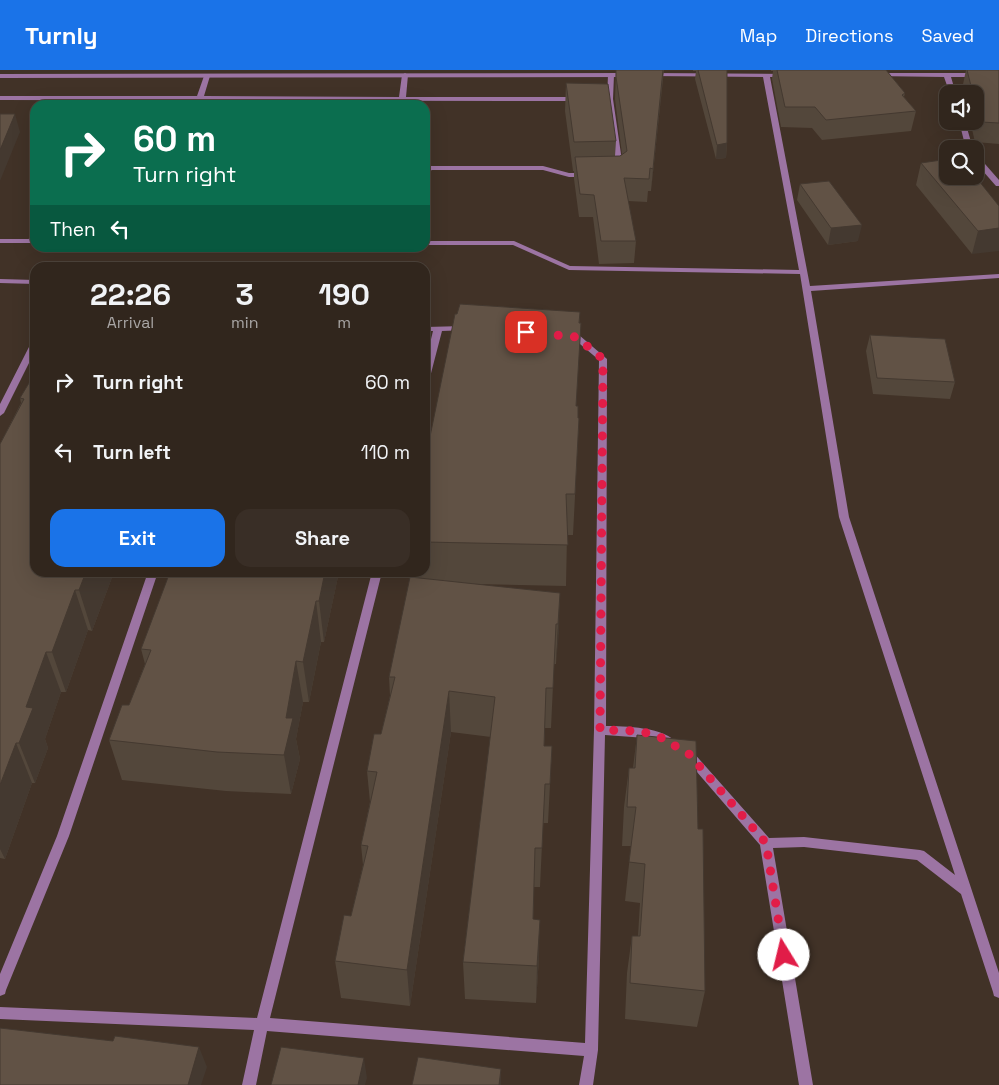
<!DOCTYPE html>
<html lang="en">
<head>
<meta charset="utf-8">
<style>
	:root { --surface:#31261d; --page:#392e26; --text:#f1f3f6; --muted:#a8a5a4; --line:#4c433b; --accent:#1a73e8 }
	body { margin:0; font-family:"Space Grotesk",sans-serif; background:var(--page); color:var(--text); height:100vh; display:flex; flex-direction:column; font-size:19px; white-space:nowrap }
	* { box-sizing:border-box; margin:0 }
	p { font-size:16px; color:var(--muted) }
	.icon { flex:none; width:28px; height:28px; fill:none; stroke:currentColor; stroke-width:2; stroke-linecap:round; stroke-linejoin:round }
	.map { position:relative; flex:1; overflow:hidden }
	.panel { position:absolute; left:30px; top:192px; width:400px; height:315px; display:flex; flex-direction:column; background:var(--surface); border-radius:15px; box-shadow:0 5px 20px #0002,0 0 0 1px var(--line) }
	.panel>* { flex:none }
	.top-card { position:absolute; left:30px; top:30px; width:400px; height:152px; border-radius:15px; box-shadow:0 5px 20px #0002,0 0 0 1px var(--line); background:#0b6e4f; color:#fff; overflow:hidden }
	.buttons { position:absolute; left:939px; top:15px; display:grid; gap:10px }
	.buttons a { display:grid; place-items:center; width:45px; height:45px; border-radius:10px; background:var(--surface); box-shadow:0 5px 20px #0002,0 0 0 1px var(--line); font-size:25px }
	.pin { position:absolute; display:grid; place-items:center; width:42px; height:42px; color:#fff; margin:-21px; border-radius:10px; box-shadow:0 2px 8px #0006 }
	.me { position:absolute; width:55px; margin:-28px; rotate:351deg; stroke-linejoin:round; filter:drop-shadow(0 0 4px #0008) }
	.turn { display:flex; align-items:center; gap:18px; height:105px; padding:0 20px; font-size:22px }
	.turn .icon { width:65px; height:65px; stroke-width:2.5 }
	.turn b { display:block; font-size:35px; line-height:42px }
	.then { display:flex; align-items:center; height:48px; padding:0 20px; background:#0003; gap:10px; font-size:19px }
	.eta { display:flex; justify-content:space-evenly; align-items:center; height:85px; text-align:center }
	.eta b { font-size:30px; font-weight:800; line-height:35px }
	.button { display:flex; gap:10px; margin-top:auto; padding:10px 20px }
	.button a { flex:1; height:58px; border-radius:15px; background:var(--accent); color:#fff; font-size:20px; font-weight:800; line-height:58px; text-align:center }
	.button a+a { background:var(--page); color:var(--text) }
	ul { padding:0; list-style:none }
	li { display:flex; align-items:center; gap:15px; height:70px; padding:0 20px }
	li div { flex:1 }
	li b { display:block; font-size:19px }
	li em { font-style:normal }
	header { display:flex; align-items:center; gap:30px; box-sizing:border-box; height:70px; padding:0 25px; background:var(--accent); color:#fff }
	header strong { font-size:24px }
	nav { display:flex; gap:28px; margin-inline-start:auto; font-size:18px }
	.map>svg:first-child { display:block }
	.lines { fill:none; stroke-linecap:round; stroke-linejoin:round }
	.service { fill:#9c74a3; fill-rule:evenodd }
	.minor { fill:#9c74a3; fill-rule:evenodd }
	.wall { fill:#53473b }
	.shaded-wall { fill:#443930 }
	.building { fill:#615245; stroke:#443930 }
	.route { stroke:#e11d48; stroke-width:9; stroke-dasharray:0 16.2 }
</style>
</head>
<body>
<header>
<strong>Turnly</strong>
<nav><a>Map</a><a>Directions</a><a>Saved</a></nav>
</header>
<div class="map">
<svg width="999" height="1015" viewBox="0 0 999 1015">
	<rect width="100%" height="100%" fill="#413227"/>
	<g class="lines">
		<!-- service -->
		<path class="service" d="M405,3L408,5L406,27H579L582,29L579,31L0,30V26H197L204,6L207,4L210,6L204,26L399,27L402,5Z
			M611,3L614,5L613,29L623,98L619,100L615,98L607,29L608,5Z
			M431,96H543L569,103H587L591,105L587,107H569L543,100H432L425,103V98Z
			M32,160H35V172L32,173L28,171Z"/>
		<!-- minor -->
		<path class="minor" d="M651,3L788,4L789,5L786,7H770L810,216L999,204V208L811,221L849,447L999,903V928L994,926L993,922L961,824L917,790L804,777L773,778L813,1015H799L760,775L684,687L682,684L684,681L688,679L692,681L769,768L804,767L920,780L924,781L955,805L839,447L800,204L569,200L513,175H425V171H514L570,196L799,200L763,7L649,6L648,5Z
			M876,3H999V7H951L956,24H950L944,7L874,6L873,5Z
			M0,4L629,3L632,5L629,7L0,8Z
			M959,51H965L973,79H966Z
			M975,86H978L999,110V116H996L975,92Z
			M0,169H35V173H0Z
			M0,209L35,210V214L0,213Z
			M465,256L469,258L468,260L442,261L429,311L425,314V294L433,261H425V257Z
			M569,263L579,265L607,289L606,656C623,656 667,657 677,674L675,677L671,678L646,668L605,665L598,980L593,1015H579L584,986L267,961L256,1015H242L254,960L0,949V937L257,948L372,502H382L270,948L585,973L594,660L599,290L574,269L566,268V264Z
			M35,270V281L4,343L0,346V334L31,273Z
			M148,502H158L69,766L6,920L5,924L0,926V904L57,766Z"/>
	</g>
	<!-- wall -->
	<path class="wall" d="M616,0H664L651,121H648L647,132L628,131L636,171L634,193L599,194L593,147H579L574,109V101H573L565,41L566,13L616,71L615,86H620L622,84L615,29Z
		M693,0H727V73L726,88L716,89L695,9L696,1H693Z
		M771,0H886L905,23L904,27L916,41L911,61L822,70L812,58L781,57L772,9L773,1H771Z
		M966,0H999V74L975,72L970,51H975V24H963L962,19Z
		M921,93L999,136L972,184L916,115Z
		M800,114L858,171L828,175L797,130Z
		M580,242L576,336L578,348H579L573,465H567L566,516L472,514L560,523L556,594H554L551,658H545L544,676H552L548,753H543L540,817H534L533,849L539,887L536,933L465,929L463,892L491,667L451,662L410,936L341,928L335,891L351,846L363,795L361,775L370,732L367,701L381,664L390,626L389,607L416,508L415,502H425V391Z
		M870,265L955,312L950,329L873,324L866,281Z
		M35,303L114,502L92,561L88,560L66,622H61L45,669L48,678L35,713H32L5,789L0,788V374L21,333L20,328Z
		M339,502L324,572H321L309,632H303L296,669L300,689L291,724L226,721L122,710L109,670L129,635L145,594L141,579Z
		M637,665L698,759L705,921L697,957L625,949L627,903L632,866H638L640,833L625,831L631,776H622L624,737L629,698H633Z"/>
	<!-- shaded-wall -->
	<path class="shaded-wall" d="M664,0L651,121L653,99Z
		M15,44L20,62L0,111V80Z
		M727,73L726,88L716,89L717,75Z
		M862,155L858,171L828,175L831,158Z
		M999,158V181L972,184L978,161Z
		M86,502H114L92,561L79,520Z
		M325,502H339L324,572L319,531Z
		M75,520L88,560L66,622L52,582Z
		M560,523L559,564L556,594L558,554Z
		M316,531L321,572L309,632L303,592Z
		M46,582L61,622L45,669L48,678L35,713L19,673L26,637Z
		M296,591L303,632L296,669L300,689L291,724L284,685L286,648Z
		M449,621L451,662L410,936L407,900Z
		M16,673L32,713L5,789L0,779V715Z
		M540,850L539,887L536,933L537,896Z
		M199,977L207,997L201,1015H188Z
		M364,988L367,1008L365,1015H358Z
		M501,999V1015H499Z"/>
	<!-- building -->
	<path class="building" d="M616,0H663L653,99L650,98L649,109L624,108L636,171H601L594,125L580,124L575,87L620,86L627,81L616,7Z
		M698,0H727V73L717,75Z
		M777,0H886L905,23L902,25L916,41L826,50L815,37H785Z
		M967,0H999V53L981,52L975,31V24H973Z
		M566,13L608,14L616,71L574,72Z
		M0,44H15L0,80Z
		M948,89V106H975L999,136V158L978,161L921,93Z
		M829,111L862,155L831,158L800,114Z
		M460,234L580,242L579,253H581L576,336H578V348H579L575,424H566L568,475L425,472V428L429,416H425V391L455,244H457Z
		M870,265L945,269L955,312L877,308Z
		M35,303V502H86L79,520H75L52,582H46L26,637L33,638L19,673H16L0,715V374L24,329L20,328Z
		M170,502H325L319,531H316L303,592L296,591L286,648H293L284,685L217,682L109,670L122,635H129L151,580L141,579Z
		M410,507L560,523L558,554H556L553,618H546L544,676H552L550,714H545L542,778H535L533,849L540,850L537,896L463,892L495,627L449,621L407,900L335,891L344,845L351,846L368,776L361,775L377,702L367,701L374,664H381L395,607H389Z
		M637,665L696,671L698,759H703L705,921L630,913L632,866H640L645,794L629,792L636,737H627L629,698H635Z
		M0,958L113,971L115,966L199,977L188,1015H0Z
		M281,977L364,988L358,1015H271Z
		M418,987L501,999L499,1015H412Z"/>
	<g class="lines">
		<!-- route -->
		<path class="route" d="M526,262L576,267L603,289L600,660L640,661L660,667L689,684L766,773L784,885"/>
	</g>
</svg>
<div class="buttons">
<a><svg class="icon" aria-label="sound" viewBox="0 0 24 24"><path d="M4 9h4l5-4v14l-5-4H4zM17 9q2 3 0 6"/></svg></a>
<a><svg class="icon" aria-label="search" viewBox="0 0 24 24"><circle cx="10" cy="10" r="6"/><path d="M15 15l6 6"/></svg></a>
</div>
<div class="pin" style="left:526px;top:262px;background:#d93025"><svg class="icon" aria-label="arrive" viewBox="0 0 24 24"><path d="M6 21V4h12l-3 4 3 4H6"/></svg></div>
<svg class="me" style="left:784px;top:885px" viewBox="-20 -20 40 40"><circle r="19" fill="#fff"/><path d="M0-13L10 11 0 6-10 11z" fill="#e11d48"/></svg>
<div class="top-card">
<div class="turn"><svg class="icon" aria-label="right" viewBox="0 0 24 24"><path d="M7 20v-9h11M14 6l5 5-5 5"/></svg><div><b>60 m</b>Turn right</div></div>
<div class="then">Then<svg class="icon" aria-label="left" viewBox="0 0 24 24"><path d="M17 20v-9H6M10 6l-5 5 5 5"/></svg></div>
</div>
<section class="panel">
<div class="eta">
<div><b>22:26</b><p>Arrival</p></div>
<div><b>3</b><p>min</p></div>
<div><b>190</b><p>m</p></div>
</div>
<ul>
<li><svg class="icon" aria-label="right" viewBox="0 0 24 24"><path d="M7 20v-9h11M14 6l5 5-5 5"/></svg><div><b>Turn right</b></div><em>60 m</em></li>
<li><svg class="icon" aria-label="left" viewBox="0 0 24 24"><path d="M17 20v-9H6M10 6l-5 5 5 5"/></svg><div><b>Turn left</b></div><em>110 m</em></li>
</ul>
<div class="button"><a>Exit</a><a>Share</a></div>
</section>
</div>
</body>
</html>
